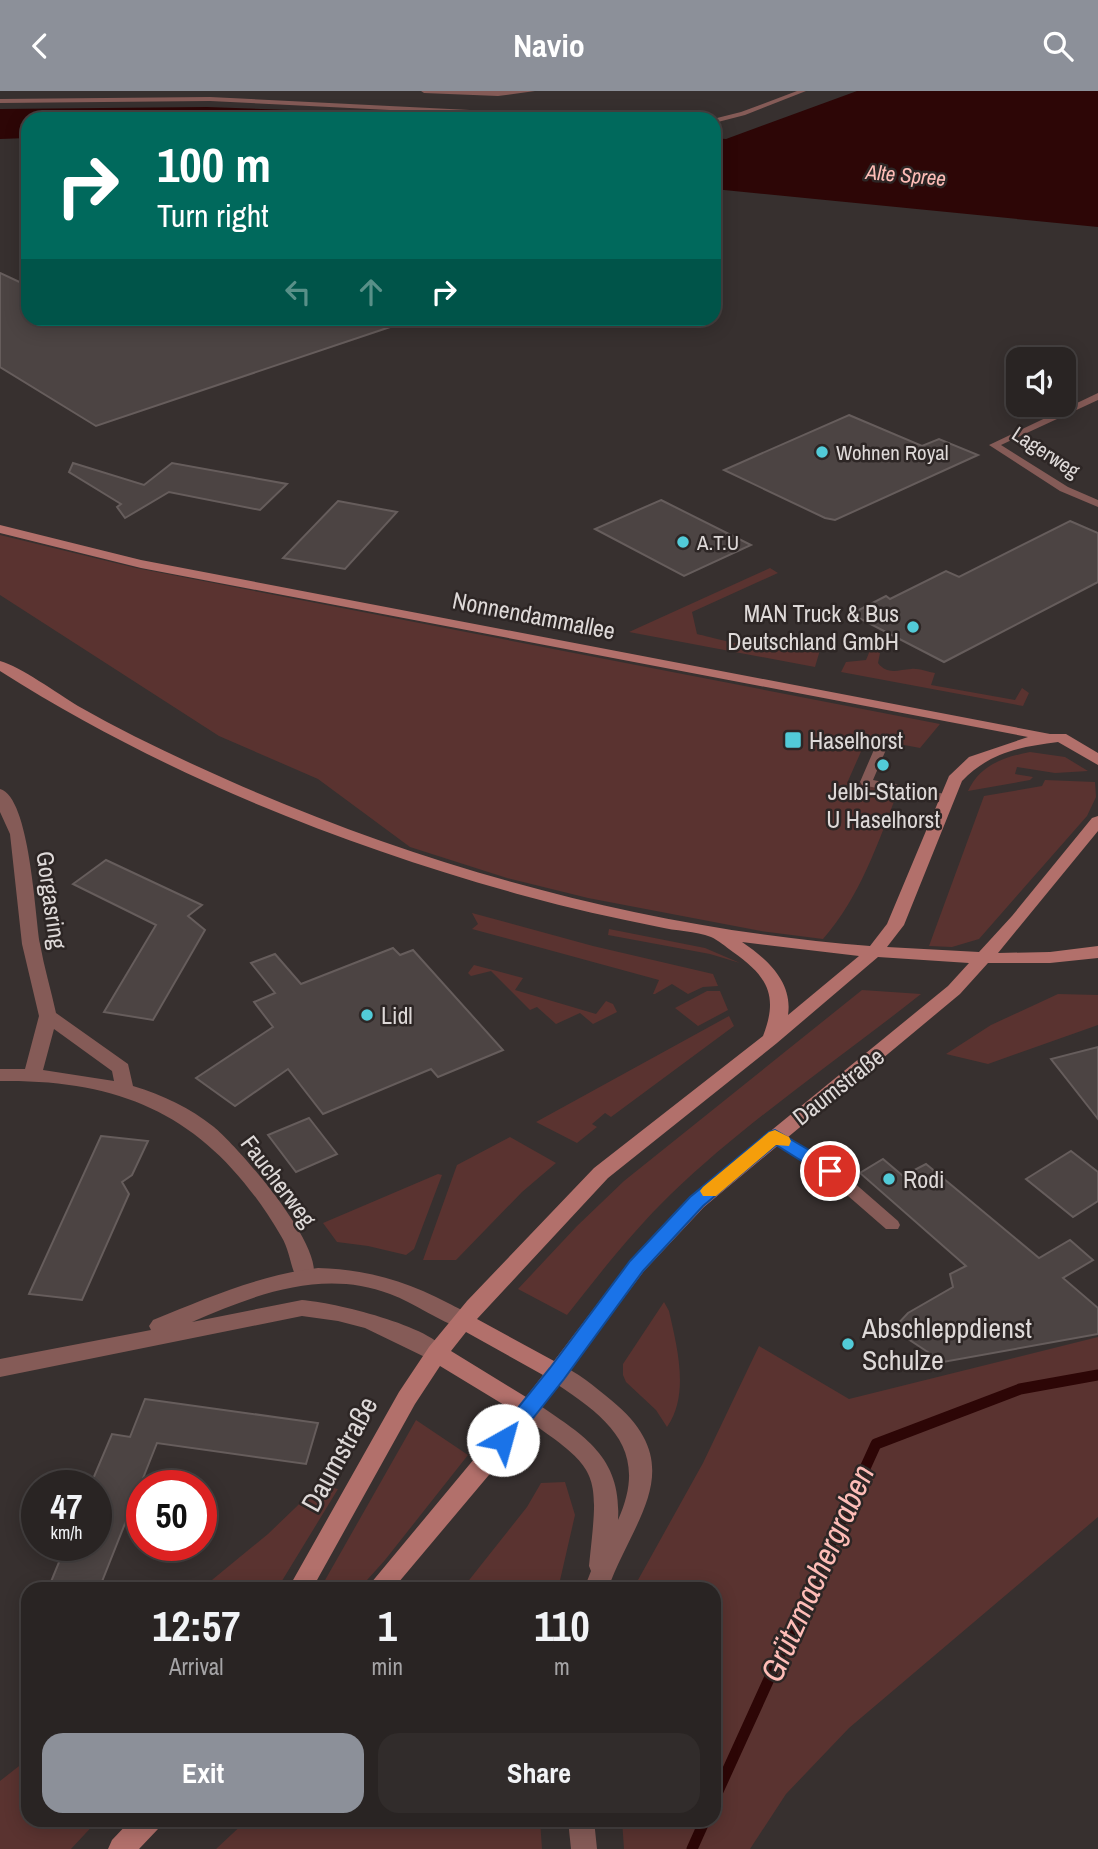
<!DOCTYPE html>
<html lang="en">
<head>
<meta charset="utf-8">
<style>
	:root { --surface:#292423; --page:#312c2b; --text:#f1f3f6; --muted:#a5a4a6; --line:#454141; --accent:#8c9099 }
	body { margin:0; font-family:"Archivo Narrow",sans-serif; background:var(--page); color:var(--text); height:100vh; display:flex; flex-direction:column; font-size:26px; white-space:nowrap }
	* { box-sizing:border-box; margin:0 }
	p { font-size:23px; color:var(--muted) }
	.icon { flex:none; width:38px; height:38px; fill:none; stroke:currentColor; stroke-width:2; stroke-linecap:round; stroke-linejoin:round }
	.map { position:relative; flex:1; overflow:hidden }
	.panel { position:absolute; left:21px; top:1491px; width:700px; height:245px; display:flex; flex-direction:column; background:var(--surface); border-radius:21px; box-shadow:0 4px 18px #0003,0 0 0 2px var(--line) }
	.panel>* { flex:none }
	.banner { position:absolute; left:21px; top:21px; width:700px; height:214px; border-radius:21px; box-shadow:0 4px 18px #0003,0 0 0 2px var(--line); background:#00695c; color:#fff; overflow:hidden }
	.buttons { position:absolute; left:1006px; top:256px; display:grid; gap:14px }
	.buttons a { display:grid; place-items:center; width:70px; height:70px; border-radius:14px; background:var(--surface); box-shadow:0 4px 18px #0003,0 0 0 2px var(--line); font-size:35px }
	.speed { position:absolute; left:21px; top:1379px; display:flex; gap:14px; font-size:35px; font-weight:700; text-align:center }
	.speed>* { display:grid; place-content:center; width:91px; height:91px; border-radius:50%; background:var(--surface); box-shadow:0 4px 18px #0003,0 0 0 2px var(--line); line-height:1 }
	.speed small { font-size:18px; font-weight:400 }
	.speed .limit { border:10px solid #d22; background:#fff; color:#111 }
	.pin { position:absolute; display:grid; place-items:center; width:60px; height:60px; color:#fff; margin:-30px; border:4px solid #fff; border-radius:50%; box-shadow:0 2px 7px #0007 }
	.me { position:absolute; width:77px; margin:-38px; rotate:38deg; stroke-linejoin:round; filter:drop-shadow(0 0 5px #0008) }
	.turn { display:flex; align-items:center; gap:24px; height:147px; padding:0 21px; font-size:32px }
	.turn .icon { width:91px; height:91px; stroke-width:2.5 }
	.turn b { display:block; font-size:49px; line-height:60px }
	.lanes { display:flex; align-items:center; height:66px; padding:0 21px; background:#0003; justify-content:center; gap:35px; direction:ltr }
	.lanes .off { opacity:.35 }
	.eta { display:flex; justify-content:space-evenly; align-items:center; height:119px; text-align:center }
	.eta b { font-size:42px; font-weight:800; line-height:49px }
	.action { display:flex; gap:14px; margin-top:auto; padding:14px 21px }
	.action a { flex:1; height:80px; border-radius:21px; background:var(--accent); color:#fff; font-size:28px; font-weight:800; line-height:80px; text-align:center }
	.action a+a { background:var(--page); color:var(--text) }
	header { display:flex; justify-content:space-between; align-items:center; height:91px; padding:0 21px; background:var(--accent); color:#fff; font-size:32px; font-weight:800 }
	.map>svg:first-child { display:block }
	.green { fill:#5a3330 }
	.water { fill:#2d0606 }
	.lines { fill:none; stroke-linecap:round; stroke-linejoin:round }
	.stream { stroke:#2d0606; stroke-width:11 }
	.building { fill:#4c4443; stroke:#665d5c; stroke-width:2 }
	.service { fill:#855b57; fill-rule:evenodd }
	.minor { fill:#855b57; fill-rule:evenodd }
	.tertiary { fill:#855b57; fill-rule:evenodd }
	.secondary { fill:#b2706b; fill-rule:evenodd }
	.route { fill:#1a73e8; stroke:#114b97; stroke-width:2 }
	.slow { fill:#f59e0b }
	.poi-dot { fill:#52cbd8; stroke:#2d2625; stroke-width:2.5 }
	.labels { text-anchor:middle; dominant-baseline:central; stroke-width:5; stroke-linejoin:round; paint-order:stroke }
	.far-water-label { font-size:21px; font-style:italic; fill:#febdb7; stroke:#2d2625 }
	.far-poi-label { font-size:21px; fill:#ded9d8; stroke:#2d2625; text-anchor:start }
	.far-street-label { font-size:21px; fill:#ded9d8; stroke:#2d2625 }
	.poi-label { font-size:24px; fill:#ded9d8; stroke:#2d2625; text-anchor:start }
	.street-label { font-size:24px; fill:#ded9d8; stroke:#2d2625 }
	.near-poi-label { font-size:28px; fill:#ded9d8; stroke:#2d2625; text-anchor:start }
	.near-street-label { font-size:28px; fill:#ded9d8; stroke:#2d2625 }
	.near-water-label { font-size:32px; font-style:italic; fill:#febdb7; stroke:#2d2625 }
</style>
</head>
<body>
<header><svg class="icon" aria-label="back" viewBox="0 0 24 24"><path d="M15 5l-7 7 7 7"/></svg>Navio<svg class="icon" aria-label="search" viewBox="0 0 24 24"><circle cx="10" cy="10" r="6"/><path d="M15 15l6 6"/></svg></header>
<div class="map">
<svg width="1098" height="1758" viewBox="0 0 1098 1758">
	<rect width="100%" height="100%" fill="#37302f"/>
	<!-- green -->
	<path class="green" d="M0,444L136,477L940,633L920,657L867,647L848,690L898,700C878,752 860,806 823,848L761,840L588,807L507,787L410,756L318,688L219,645L0,504Z
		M770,477L778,482L692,521L697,543C723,549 804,573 820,548V559L815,576L629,541Z
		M871,557L880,562L878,572C887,584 898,579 911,578C918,577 928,581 935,582L931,594L1015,609L1022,597L1029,602L1023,615L841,581L846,571L866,569Z
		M1030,661L1065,666L1088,680L1055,682L1017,676L1015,683L1033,686L1030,689L968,700C980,674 1004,666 1030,661Z
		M1045,689L1095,691L1096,706L1087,725L979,848L952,856L929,855L984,705L1042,695Z
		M472,822L593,855L713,883L718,895L703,896L688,903L672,893L655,903H653L659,889L472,838L478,833Z
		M609,838L705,857L740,872L710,863L608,844Z
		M474,874L523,887L515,899L596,923L606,910L613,913L617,921L593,933L580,922L556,933L537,916L530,919L491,880L471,885L468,882Z
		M862,899L921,903C838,969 748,1029 671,1103C633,1140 600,1182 567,1224L518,1198L577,1135L624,1090Z
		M707,900H720L728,919L698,935L675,917Z
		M1058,903L1098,904V934L988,973L946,963L991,934Z
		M729,925L734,935L611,1026L605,1022L592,1033L597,1036L577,1052L536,1031Z
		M510,1046L556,1072L522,1101L456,1169H423L457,1074Z
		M438,1083L442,1084L414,1158L406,1164L368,1155L337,1151L323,1132Z
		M664,1211L669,1220C677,1256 690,1303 667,1336L656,1319L626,1291L623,1284V1273Z
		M1098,1246V1426L849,1637L786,1703L750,1758H624L622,1729H714V1498H633L703,1372L759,1255L849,1308Z
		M416,1329L468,1364L385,1469L359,1498H320Z
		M565,1391L575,1424L558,1498H462L527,1416L541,1392Z
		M319,1394L338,1398L277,1498H201L268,1443Z
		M28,1668V1729H98L71,1758H0V1690Z
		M247,1729H540L542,1758H216Z"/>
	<!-- water -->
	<path class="water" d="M857,0H1098V136L714,98V47L726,48Z
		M207,16L407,23L472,28H28V47L0,48V18Z"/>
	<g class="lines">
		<!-- stream -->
		<path class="stream" d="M714,1709L876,1353L1020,1298L1098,1284
			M692,1758L705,1729"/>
	</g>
	<!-- building -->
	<path class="building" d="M0,182L28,195V228H401L402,232L96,335L0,276Z
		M849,324L922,355L939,348L978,364L835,429L825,427L724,379Z
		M73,372L144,394L172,372L287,393L260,419L169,401L125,427L117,416L121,413L69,381Z
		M661,409L751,454L684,485L595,438Z
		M338,410L397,421L345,478L283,467Z
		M1070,430L1098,442V491L944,571L851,523L886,505L890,508L946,480L959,486Z
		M106,769L202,814L188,825L205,839L153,929L104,921L156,834L73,793Z
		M393,857L400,864L413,859L503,959L438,986L431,978L323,1023L288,978L235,1015L196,987L273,936L254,911L275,902L251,872L275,863L301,893Z
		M1098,956V1028L1051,968Z
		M309,1027L337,1063L296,1081L268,1044Z
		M101,1045L148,1050L132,1084L122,1091L129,1103L82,1209L29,1203Z
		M1071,1060L1098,1081V1110L1073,1126L1026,1088Z
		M883,1068L903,1085L926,1073L1039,1167L1070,1149L1093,1169L1063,1187L1098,1217V1243L943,1271L893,1238L908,1222L953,1196L950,1183L966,1175L860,1082Z
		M145,1308L318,1332L306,1373L157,1352L99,1498H48L66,1454H96V1395H90L112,1343L130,1346Z"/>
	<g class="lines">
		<!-- service -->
		<path class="service" d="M421,0H535L498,5L424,2Z
			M797,0H806L745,24L714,32L713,28L741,21Z
			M210,6L612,26L616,28H569L210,10L0,12V8Z
			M1098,302V309L1001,354L1068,396L1098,409V416L1060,400L989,354Z
			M882,650L888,654L873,689L950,704L952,707L950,710L946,711L862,694L860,691L876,654Z
			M775,1040L836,1076L898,1130L900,1134L898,1138H886L824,1084L770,1049L767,1045L770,1041Z"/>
		<!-- minor -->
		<path class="minor" d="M0,698C30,706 35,825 40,853C44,876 51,899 56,922L128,973L133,995C163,1004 190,1017 214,1036C238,1056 329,1159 312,1190L305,1192L298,1190C290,1176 290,1159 281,1145C214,1031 131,988 0,990V978H25L39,925L22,853L10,743L0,721ZM54,938L112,980L114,990L43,979Z
			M557,1273C577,1280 595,1296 611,1309C692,1375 633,1427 608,1498H584L591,1480L589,1475C599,1379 602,1380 520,1324L517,1318L520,1312L528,1309L536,1312C583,1344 622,1365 618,1429C651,1356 605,1325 549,1288L546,1282L549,1276Z
			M568,1729H594L597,1758H571Z"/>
		<!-- tertiary -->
		<path class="tertiary" d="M318,1177C365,1178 406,1190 448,1212C457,1217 469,1221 474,1230L470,1236L463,1238C438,1230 415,1212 390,1203C322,1177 254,1204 192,1231L302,1209C332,1211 434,1235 448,1262L445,1268L437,1270L429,1268L365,1237L338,1230L302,1225L0,1286V1268L151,1239L149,1235L153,1229C207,1207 259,1184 318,1177Z"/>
		<!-- secondary -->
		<path class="secondary" d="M0,434L141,469L1050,643H1066L1098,662V674L1058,651C1020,656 990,661 962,690L904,834L887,856L979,861L1012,825L1092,727L1098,725V740L998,862L1050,861L1098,855V867L1050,872H988L960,903L704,1116L644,1180L499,1372L393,1498H366L514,1320L440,1275L415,1313L312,1498H288L399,1301L429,1256L467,1210L594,1077L763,945C779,904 767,885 733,861C726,856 718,849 711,846C696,840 675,840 659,836C614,827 569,817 525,805C341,754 162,683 0,580V570C20,575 58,603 78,615C127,643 178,667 230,690C432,779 650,838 870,855L887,833L949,685L969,666L1028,646L141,477L0,442ZM742,851L859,865L788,924C793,891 767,868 742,851ZM878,866L969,872L948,895L690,1106L630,1170L554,1270L477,1228L608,1087L777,952ZM466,1241L543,1284L526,1306L451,1260Z
			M131,1729H162L158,1738L139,1758H108L112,1749Z"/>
	</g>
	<!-- route -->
	<path class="route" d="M775,1039L836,1075L839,1080L836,1084H824L776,1054L703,1115L643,1180L564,1288L511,1355L503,1358L496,1355L493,1349L496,1344L550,1277L630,1170L690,1106L769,1041Z"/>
	<!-- slow -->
	<path class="slow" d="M775,1039L789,1046L791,1050L789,1055L776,1054L716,1105H703L700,1100L703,1096L769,1041Z"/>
	<!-- markers -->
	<g class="poi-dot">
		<circle cx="822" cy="361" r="7"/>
		<circle cx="683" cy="451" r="7"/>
		<circle cx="913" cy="536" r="7"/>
		<rect x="784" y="640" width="18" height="18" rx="3.5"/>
		<circle cx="883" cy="674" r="7"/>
		<circle cx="367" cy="924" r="7"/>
		<circle cx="889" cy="1088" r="7"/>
		<circle cx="848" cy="1253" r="7"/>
	</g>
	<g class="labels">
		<!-- far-water labels -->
		<g class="far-water-label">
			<text transform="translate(906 84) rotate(5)">Alte Spree</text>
		</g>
		<!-- far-poi labels -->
		<g class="far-poi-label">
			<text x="836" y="361">Wohnen Royal</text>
			<text x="697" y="451">A.T.U</text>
		</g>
		<!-- far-street labels -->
		<g class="far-street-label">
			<text transform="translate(1046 361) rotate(33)">Lagerweg</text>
		</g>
		<!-- poi labels -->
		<g class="poi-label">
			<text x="899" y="522" text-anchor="end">MAN Truck &amp; Bus<tspan x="899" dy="28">Deutschland GmbH</tspan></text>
			<text x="809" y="649">Haselhorst</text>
			<text x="883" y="700" text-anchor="middle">Jelbi-Station<tspan x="883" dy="28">U Haselhorst</tspan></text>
			<text x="381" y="924">Lidl</text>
			<text x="903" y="1088">Rodi</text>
		</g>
		<!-- street labels -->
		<g class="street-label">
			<text transform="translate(534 524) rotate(11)">Nonnendammallee</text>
			<text transform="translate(52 809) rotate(82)">Gorgasring</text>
			<text transform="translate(838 995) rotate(-38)">Daumstraße</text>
			<text transform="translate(279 1090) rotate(53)">Faucherweg</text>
		</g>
		<!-- near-poi labels -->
		<g class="near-poi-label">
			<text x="862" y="1237">Abschleppdienst<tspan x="862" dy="32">Schulze</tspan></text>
		</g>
		<!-- near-street labels -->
		<g class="near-street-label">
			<text transform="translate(339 1363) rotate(-61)">Daumstraße</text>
		</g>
		<!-- near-water labels -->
		<g class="near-water-label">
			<text transform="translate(817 1482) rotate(-66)">Grützmachergraben</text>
		</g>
	</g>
</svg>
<div class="buttons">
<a><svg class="icon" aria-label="sound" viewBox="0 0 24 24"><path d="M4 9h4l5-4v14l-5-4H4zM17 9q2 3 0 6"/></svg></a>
</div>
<div class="speed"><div>47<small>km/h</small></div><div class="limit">50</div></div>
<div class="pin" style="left:830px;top:1080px;background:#d93025"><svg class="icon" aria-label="arrive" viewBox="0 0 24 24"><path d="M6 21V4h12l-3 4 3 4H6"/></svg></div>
<svg class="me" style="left:503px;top:1349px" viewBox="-20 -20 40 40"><circle r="19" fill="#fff"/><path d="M0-13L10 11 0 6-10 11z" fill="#1a73e8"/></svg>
<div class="banner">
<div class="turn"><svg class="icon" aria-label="right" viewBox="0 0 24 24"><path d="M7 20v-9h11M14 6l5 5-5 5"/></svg><div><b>100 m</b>Turn right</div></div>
<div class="lanes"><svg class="icon off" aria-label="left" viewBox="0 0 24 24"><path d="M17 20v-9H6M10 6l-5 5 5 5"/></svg><svg class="icon off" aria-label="ahead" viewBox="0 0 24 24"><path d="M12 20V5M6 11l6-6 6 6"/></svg><svg class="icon" aria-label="right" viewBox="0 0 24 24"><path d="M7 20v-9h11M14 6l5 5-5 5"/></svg></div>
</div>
<section class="panel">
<div class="eta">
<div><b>12:57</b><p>Arrival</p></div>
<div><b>1</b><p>min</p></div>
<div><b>110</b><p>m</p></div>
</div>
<div class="action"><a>Exit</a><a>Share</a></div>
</section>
</div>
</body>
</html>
